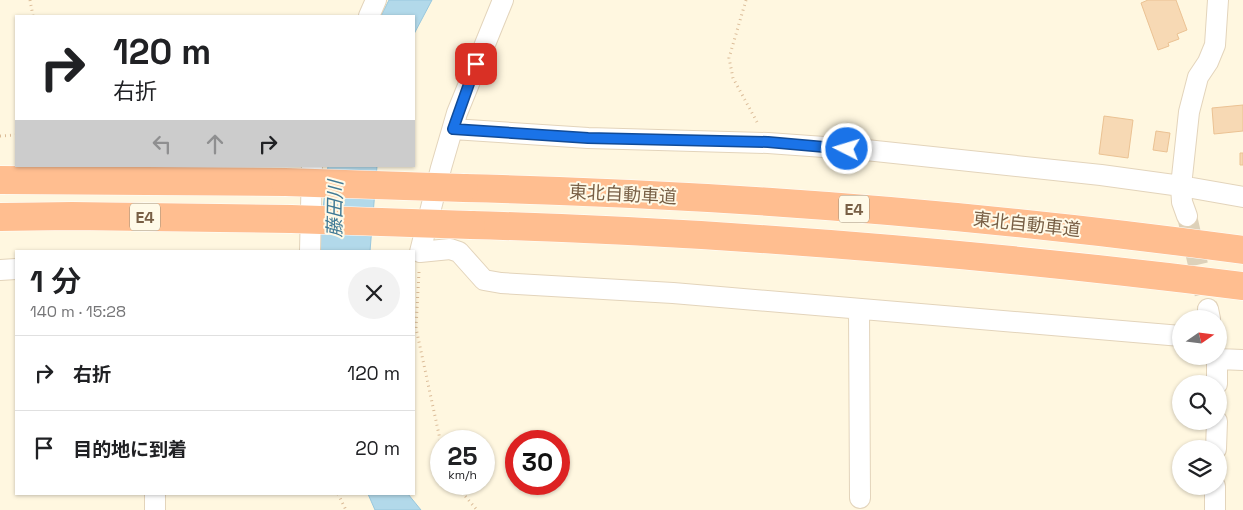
<!DOCTYPE html>
<html lang="ja">
<head>
<meta charset="utf-8">
<style>
	:root { --surface:#fff; --page:#f2f2f2; --text:#202124; --muted:#757577; --line:#e0e0e0 }
	body { margin:0; font-family:"Space Grotesk","Noto Sans JP",sans-serif; background:var(--page); color:var(--text); height:100vh; display:flex; flex-direction:column; font-size:19px; white-space:nowrap }
	* { box-sizing:border-box; margin:0 }
	p { font-size:16px; color:var(--muted) }
	.icon { flex:none; width:28px; height:28px; fill:none; stroke:currentColor; stroke-width:2; stroke-linecap:round; stroke-linejoin:round }
	.map { position:relative; flex:1; overflow:hidden }
	.drawer { position:absolute; left:15px; top:250px; width:400px; height:245px; display:flex; flex-direction:column; background:var(--surface); border-radius:0px; box-shadow:0 1px 4px #0004 }
	.drawer>* { flex:none }
	.hud { position:absolute; left:15px; top:15px; width:400px; height:152px; border-radius:0px; box-shadow:0 1px 4px #0004; background:#fff; color:var(--text); overflow:hidden }
	.needle { width:32px; rotate:76deg }
	.controls { position:absolute; left:1172px; top:310px; display:grid; gap:10px }
	.controls a { display:grid; place-items:center; width:55px; height:55px; border-radius:50%; background:var(--surface); box-shadow:0 1px 4px #0004; font-size:25px }
	.speed { position:absolute; left:430px; top:430px; display:flex; gap:10px; font-size:25px; font-weight:700; text-align:center }
	.speed>* { display:grid; place-content:center; width:65px; height:65px; border-radius:50%; background:var(--surface); box-shadow:0 1px 4px #0004; line-height:1 }
	.speed small { font-size:12px; font-weight:400 }
	.speed .limit { border:8px solid #d22; background:#fff; color:#111 }
	.pin { position:absolute; display:grid; place-items:center; width:42px; height:42px; color:#fff; margin:-21px; border-radius:10px; box-shadow:0 2px 8px #0006 }
	.me { position:absolute; width:55px; margin:-28px; rotate:275deg; stroke-linejoin:round; filter:drop-shadow(0 0 4px #0008) }
	.turn { display:flex; align-items:center; gap:18px; height:105px; padding:0 15px; font-size:22px }
	.turn .icon { width:65px; height:65px; stroke-width:2.5 }
	.turn b { display:block; font-size:35px; line-height:42px }
	.lanes { display:flex; align-items:center; height:48px; padding:0 15px; background:#0003; justify-content:center; gap:25px; direction:ltr }
	.lanes .off { opacity:.35 }
	.round { display:grid; place-items:center; flex:none; width:52px; height:52px; border-radius:26px; background:var(--page) }
	.overview { display:flex; align-items:center; justify-content:space-between; height:85px; padding:0 15px }
	h1 { font-size:30px; font-weight:600; line-height:38px }
	ul { padding:0; list-style:none }
	li { display:flex; align-items:center; gap:15px; height:75px; padding:0 15px; border-top:1px solid var(--line) }
	li div { flex:1 }
	li b { display:block; font-size:19px }
	li em { font-style:normal }
	.map>svg:first-child { display:block }
	.water { fill:#b2d9ea; stroke:#98c7dd }
	.building { fill:#f7d9b4; stroke:#ebc293 }
	.lines { fill:none; stroke-linecap:round; stroke-linejoin:round }
	.minor-tunnel { stroke:#ddd1b9; stroke-width:20; stroke-dasharray:20 10; stroke-linecap:butt }
	.minor-casing { stroke:#e3d4bb; stroke-width:22 }
	.highway-casing { stroke:#fff; stroke-width:29 }
	.path { stroke:#dbbc98; stroke-width:3; stroke-dasharray:1 4; stroke-linecap:butt }
	.minor { stroke:#fff; stroke-width:20 }
	.highway { stroke:#ffbe90; stroke-width:28 }
	.highway-bridge-casing { stroke:#fff; stroke-width:29; stroke-linecap:butt }
	.highway-bridge { stroke:#ffbe90; stroke-width:28 }
	.route-casing { stroke:#114b97; stroke-width:12 }
	.route { stroke:#1a73e8; stroke-width:9 }
	.labels { text-anchor:middle; dominant-baseline:central; stroke-width:4; stroke-linejoin:round; paint-order:stroke }
	.shield { fill:#fffae8; stroke:#a08e76; stroke-width:1 }
	.shield-label { font-size:16px; font-weight:bold; fill:#785f45 }
	.street-label { font-size:18px; fill:#785f45; stroke:#fffae8 }
	.water-label { font-size:19px; font-style:italic; fill:#3f7995; stroke:#fffae8 }
</style>
</head>
<body>
<div class="map">
<svg width="1243" height="510" viewBox="0 0 1243 510">
	<rect width="100%" height="100%" fill="#fff7e0"/>
	<!-- water -->
	<path class="water" d="M389,0H432L414,34V16H381Z
		M328,166H377L370,251H318Z
		M368,494H408L421,510H375Z"/>
	<!-- building -->
	<path class="building" d="M1148,0H1176L1187,30L1177,34L1179,39L1168,43L1169,46L1158,50L1141,3Z
		M1243,105V131L1214,134L1212,108Z
		M1104,116L1133,120L1128,158L1099,154Z
		M1156,131L1170,133L1167,152L1153,150Z
		M1240,153H1243V165H1240Z"/>
	<g class="lines">
		<!-- minor-tunnel -->
		<path class="minor-tunnel" d="M1187,216L1208,309"/>
		<!-- minor casing -->
		<g class="minor-casing">
			<path id="minor" d="M503,0L457,113L441,168L420,252L450,249L459,252L484,280L501,283L673,293L1181,336
				M369,16L376,0
				M453,129L588,138L768,143L866,150L1101,175L1181,186L1243,197
				M1187,216L1182,202L1181,186L1189,112L1198,77L1208,62L1215,45L1218,0
				M310,251L312,166
				M0,270L16,269
				M859,309L860,498
				M1208,309L1210,319
				M1217,356V384
				M1218,359L1243,360
				M1216,449L1217,421
				M155,510V494
				M1215,510V486"/>
		</g>
		<!-- highway casing -->
		<g class="highway-casing">
			<path id="highway" d="M0,180L285,182
				M464,188C724,194 985,215 1243,250
				M0,217L72,216L291,219
				M471,225C729,232 987,254 1243,286"/>
		</g>
		<!-- path -->
		<path class="path" d="M30,0L33,16
			M746,0L729,58L733,78L757,122
			M0,136L16,135
			M419,272L416,328L441,444
			M457,484L460,490L477,510
			M338,494L346,510"/>
		<!-- minor -->
		<use href="#minor" class="minor"/>
		<!-- highway -->
		<use href="#highway" class="highway"/>
		<!-- highway-bridge casing -->
		<g class="highway-bridge-casing">
			<path id="highway-bridge" d="M285,182L464,188
				M291,219L471,225"/>
		</g>
		<!-- highway-bridge -->
		<use href="#highway-bridge" class="highway-bridge"/>
	</g>
	<g class="lines">
		<!-- route casing -->
		<g class="route-casing">
			<path id="route" d="M476,64L453,129L588,138L768,142L847,149"/>
		</g>
		<!-- route -->
		<use href="#route" class="route"/>
	</g>
	<g class="labels">
		<!-- shield labels -->
		<g class="shield">
			<rect x="839" y="195.5" width="30" height="27" rx="4"/>
			<rect x="130" y="203.5" width="30" height="27" rx="4"/>
		</g>
		<g class="shield-label">
			<text x="854" y="209">E4</text>
			<text x="145" y="217">E4</text>
		</g>
		<!-- street labels -->
		<g class="street-label">
			<text transform="translate(623 194) rotate(3)">東北自動車道</text>
			<text transform="translate(1027 224) rotate(6)">東北自動車道</text>
		</g>
		<!-- water labels -->
		<g class="water-label">
			<text transform="translate(335 209) rotate(-89)">藤田川</text>
		</g>
	</g>
</svg>
<div class="controls">
<a><svg class="needle" viewBox="-14 -14 28 28"><path d="M0-13l5 13h-10z" fill="#e53935"/><path d="M0 13l5-13h-10z" fill="#757577"/></svg></a>
<a><svg class="icon" aria-label="search" viewBox="0 0 24 24"><circle cx="10" cy="10" r="6"/><path d="M15 15l6 6"/></svg></a>
<a><svg class="icon" aria-label="layers" viewBox="0 0 24 24"><path d="M12 4l9 5-9 5-9-5zM3 14l9 5 9-5"/></svg></a>
</div>
<div class="speed"><div>25<small>km/h</small></div><div class="limit">30</div></div>
<div class="pin" style="left:476px;top:64px;background:#d93025"><svg class="icon" aria-label="arrive" viewBox="0 0 24 24"><path d="M6 21V4h12l-3 4 3 4H6"/></svg></div>
<svg class="me" style="left:847px;top:149px" viewBox="-20 -20 40 40"><circle r="17" fill="#1a73e8" stroke="#fff" stroke-width="3"/><path d="M0-11L8 9 0 5-8 9z" fill="#fff"/></svg>
<div class="hud">
<div class="turn"><svg class="icon" aria-label="right" viewBox="0 0 24 24"><path d="M7 20v-9h11M14 6l5 5-5 5"/></svg><div><b>120 m</b>右折</div></div>
<div class="lanes"><svg class="icon off" aria-label="left" viewBox="0 0 24 24"><path d="M17 20v-9H6M10 6l-5 5 5 5"/></svg><svg class="icon off" aria-label="ahead" viewBox="0 0 24 24"><path d="M12 20V5M6 11l6-6 6 6"/></svg><svg class="icon" aria-label="right" viewBox="0 0 24 24"><path d="M7 20v-9h11M14 6l5 5-5 5"/></svg></div>
</div>
<section class="drawer">
<div class="overview"><div><h1>1 分</h1><p>140 m · 15:28</p></div><a class="round"><svg class="icon" aria-label="close" viewBox="0 0 24 24"><path d="M6 6l12 12M18 6L6 18"/></svg></a></div>
<ul>
<li><svg class="icon" aria-label="right" viewBox="0 0 24 24"><path d="M7 20v-9h11M14 6l5 5-5 5"/></svg><div><b>右折</b></div><em>120 m</em></li>
<li><svg class="icon" aria-label="arrive" viewBox="0 0 24 24"><path d="M6 21V4h12l-3 4 3 4H6"/></svg><div><b>目的地に到着</b></div><em>20 m</em></li>
</ul>
</section>
</div>
</body>
</html>
